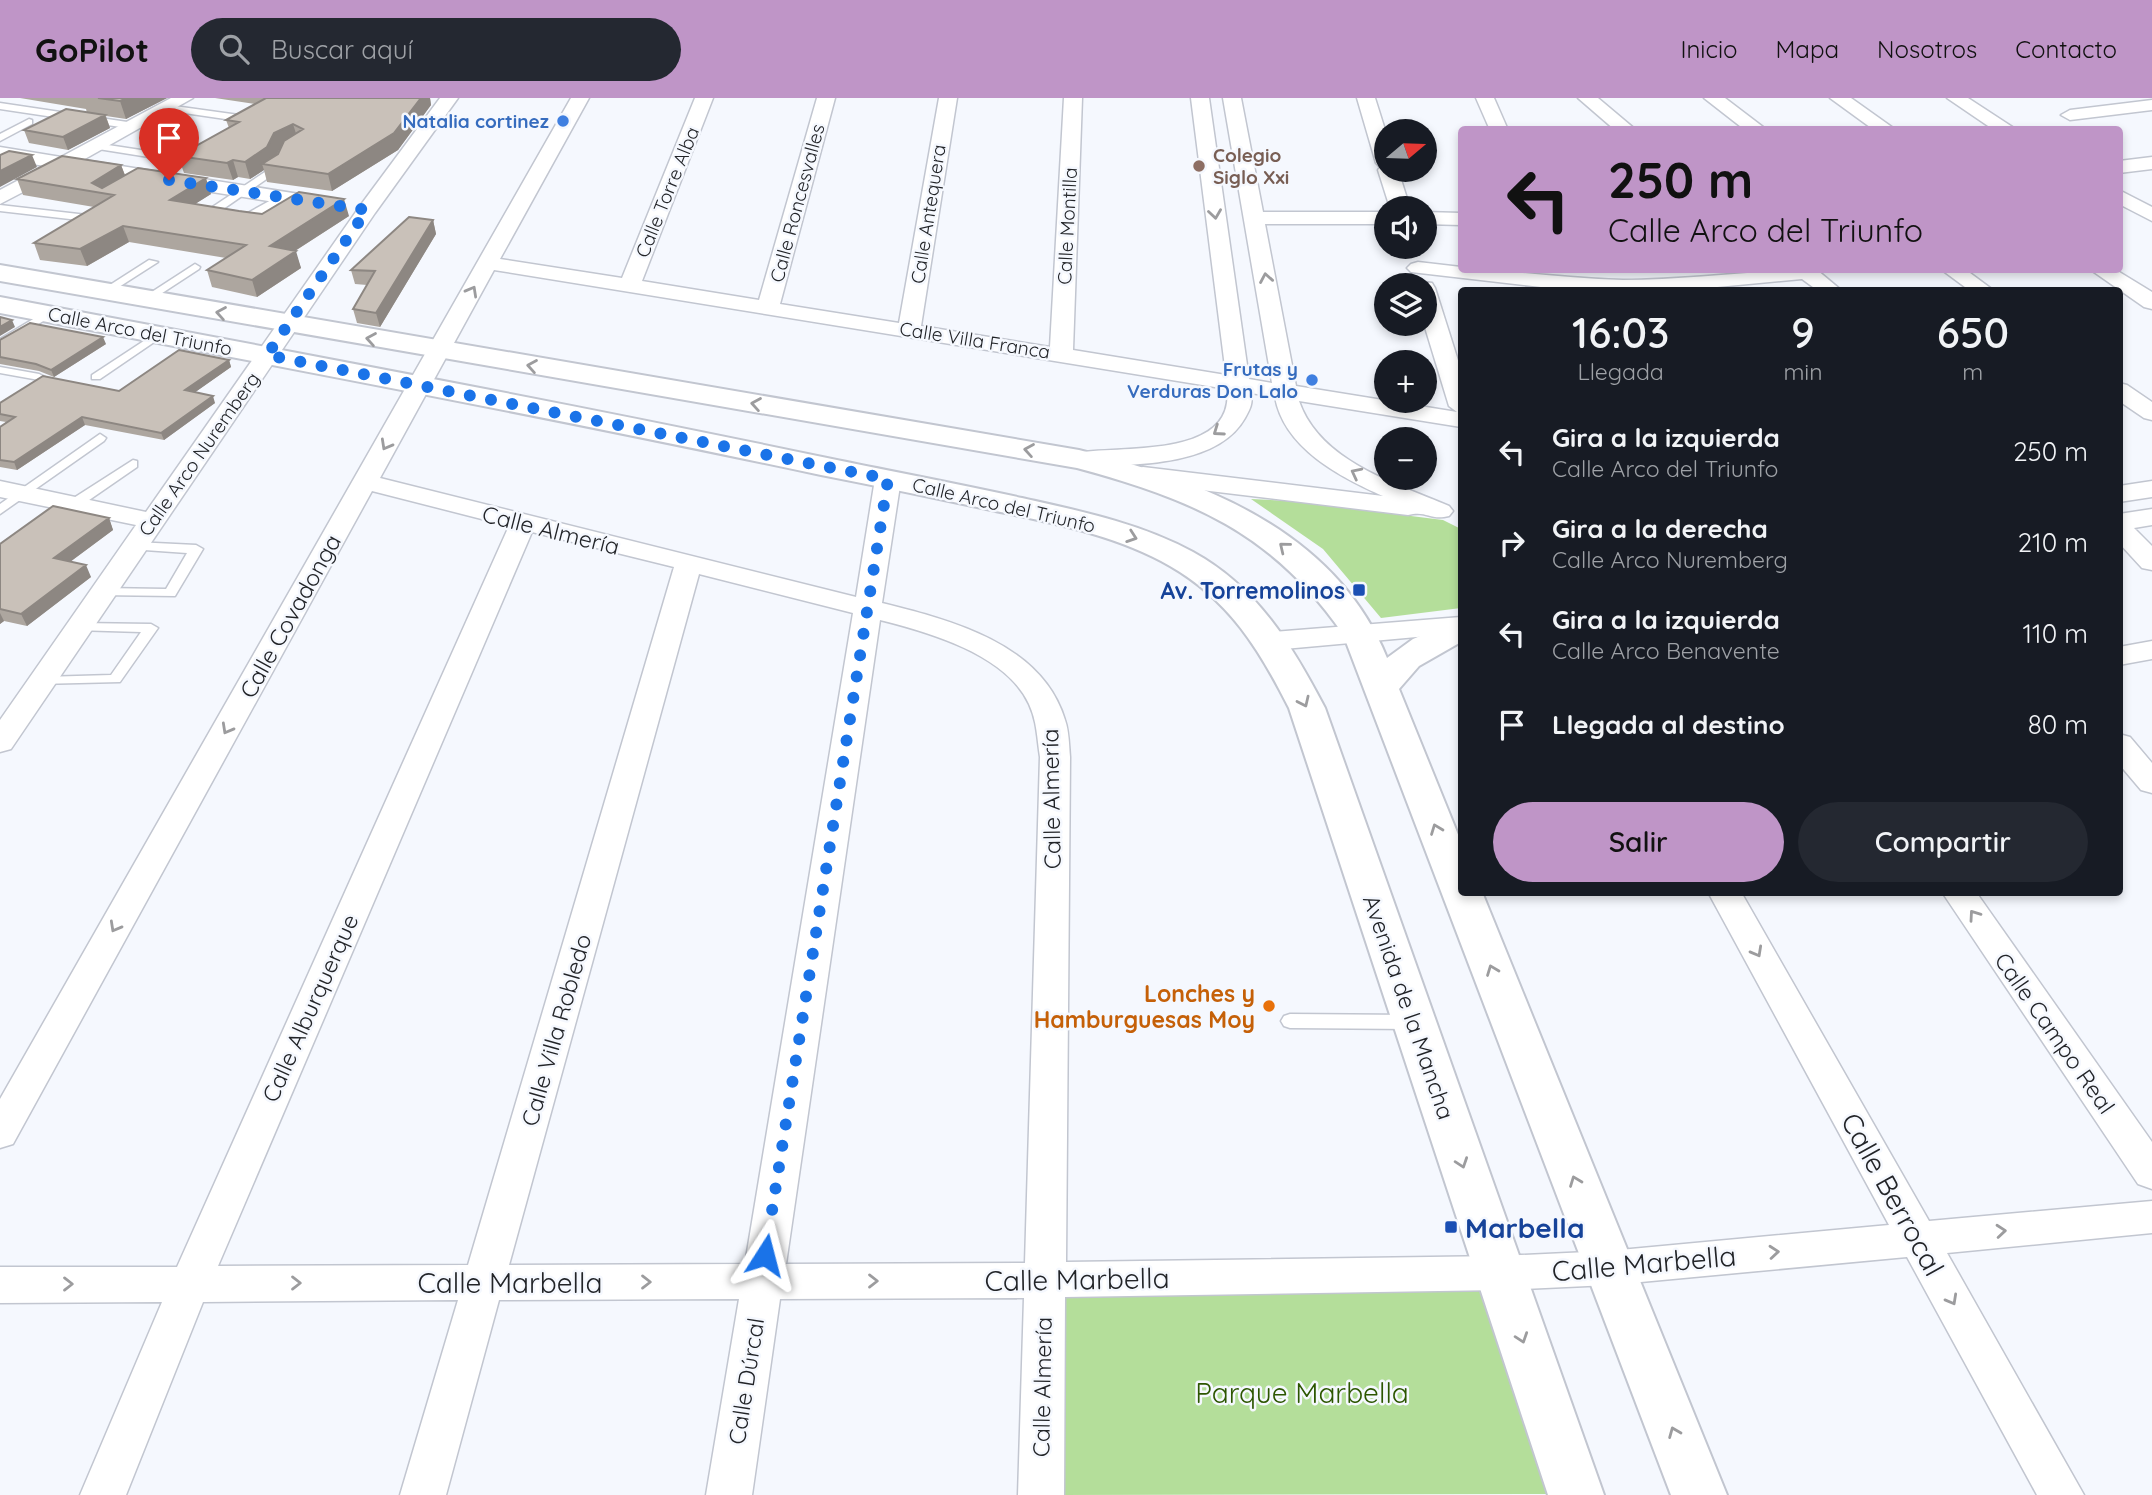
<!DOCTYPE html>
<html lang="es">
<head>
<meta charset="utf-8">
<style>
	:root { --surface:#171b24; --page:#242831; --text:#f1f3f6; --muted:#9ea1a6; --accent:#bf95c7 }
	body { margin:0; font-family:Quicksand,sans-serif; background:var(--page); color:var(--text); height:100vh; display:flex; flex-direction:column; font-size:26px; white-space:nowrap }
	* { box-sizing:border-box; margin:0 }
	p { font-size:23px; color:var(--muted) }
	.icon { flex:none; width:38px; height:38px; fill:none; stroke:currentColor; stroke-width:2; stroke-linecap:round; stroke-linejoin:round }
	.map { position:relative; flex:1; overflow:hidden }
	.details { position:absolute; left:1458px; top:189px; width:665px; height:609px; display:flex; flex-direction:column; background:var(--surface); border-radius:7px; box-shadow:0 4px 10px #0003 }
	.details>* { flex:none }
	.guide { position:absolute; left:1458px; top:28px; width:665px; height:147px; border-radius:7px; box-shadow:0 4px 10px #0003; background:#bf95c7; color:#111; overflow:hidden }
	.needle { width:46px; rotate:71deg }
	.controls { position:absolute; left:1374px; top:21px; display:grid; gap:14px }
	.controls a { display:grid; place-items:center; width:63px; height:63px; border-radius:50%; background:var(--surface); box-shadow:0 4px 10px #0003; font-size:35px }
	.pin { position:absolute; display:grid; place-items:center; width:60px; height:60px; color:#fff; margin:-72px -30px; border-radius:50% 50% 50% 0; rotate:-45deg; box-shadow:0 0 7px #0007 }
	.pin .icon { rotate:45deg }
	.me { position:absolute; width:77px; margin:-38px; rotate:9deg; stroke-linejoin:round; filter:drop-shadow(0 0 5px #0008) }
	.turn { display:flex; align-items:center; gap:24px; height:147px; padding:0 35px; font-size:32px }
	.turn .icon { width:91px; height:91px; stroke-width:2.5 }
	.turn b { display:block; font-size:49px; line-height:60px }
	.eta { display:flex; justify-content:space-evenly; align-items:center; height:119px; text-align:center }
	.eta b { font-size:42px; font-weight:600; line-height:49px }
	.button { display:flex; gap:14px; margin-top:auto; padding:14px 35px }
	.button a { flex:1; height:80px; border-radius:42px; background:var(--accent); color:#111; font-size:28px; font-weight:600; line-height:80px; text-align:center }
	.button a+a { background:var(--page); color:var(--text) }
	ul { padding:0; list-style:none }
	li { display:flex; align-items:center; gap:21px; height:91px; padding:0 35px }
	li div { flex:1 }
	li b { display:block; font-size:26px }
	li em { font-style:normal }
	header { display:flex; align-items:center; gap:42px; box-sizing:border-box; height:98px; padding:0 35px; background:var(--accent); color:#111 }
	header strong { font-size:33px }
	nav { display:flex; gap:38px; margin-inline-start:auto; font-size:24px }
	.search { width:490px; height:63px; background:var(--page); display:flex; align-items:center; gap:18px; box-sizing:border-box; padding:0 24px; border-radius:38px; color:var(--muted); font-size:26px }
	.map>svg:first-child { display:block }
	.green { fill:#b4de9a }
	.lines { fill:none; stroke-linecap:round; stroke-linejoin:round }
	.lane-casing { stroke:#c2c6d0; stroke-width:3 }
	.street-casing { stroke:#c2c6d0; stroke-width:3 }
	.secondary-casing { stroke:#c2c6d0; stroke-width:4 }
	.lane { fill:#fff; fill-rule:evenodd }
	.street { fill:#fff; fill-rule:evenodd }
	.secondary { fill:#fff; fill-rule:evenodd }
	.wall { fill:#ada69f }
	.shaded-wall { fill:#8d8782 }
	.building { fill:#c9c1b9; stroke:#8d8782; stroke-width:2 }
	.oneway { stroke:#9c9c9e }
	.route { stroke:#1a73e8; stroke-width:12; stroke-dasharray:0 21.6 }
	.shop-dot { fill:#3f7fe0; stroke:#f5f8fe; stroke-width:2.5 }
	.education-dot { fill:#8d6e63; stroke:#f5f8fe; stroke-width:2.5 }
	.transit-dot { fill:#1a4fb4; stroke:#f5f8fe; stroke-width:2.5 }
	.food-dot { fill:#e8710a; stroke:#f5f8fe; stroke-width:2.5 }
	.labels { text-anchor:middle; dominant-baseline:central; stroke-width:5; stroke-linejoin:round; paint-order:stroke }
	.far-shop-label { font-size:19px; font-weight:bold; fill:#366cbe; stroke:#f5f8fe; text-anchor:end }
	.far-education-label { font-size:19px; font-weight:bold; fill:#785e54; stroke:#f5f8fe; text-anchor:start }
	.far-street-label { font-size:19px; fill:#222428; stroke:#f5f8fe }
	.street-label { font-size:23px; fill:#222428; stroke:#f5f8fe }
	.transit-label { font-size:23px; font-weight:bold; fill:#164399; stroke:#f5f8fe; text-anchor:end }
	.food-label { font-size:23px; font-weight:bold; fill:#c56008; stroke:#f5f8fe; text-anchor:end }
	.near-street-label { font-size:28px; fill:#222428; stroke:#f5f8fe }
	.near-transit-label { font-size:28px; font-weight:bold; fill:#164399; stroke:#f5f8fe; text-anchor:start }
	.near-park-label { font-size:28px; fill:#2c5600; stroke:#f5f8fe }
</style>
</head>
<body>
<header>
<strong>GoPilot</strong>
<div class="search"><svg class="icon" aria-label="search" viewBox="0 0 24 24"><circle cx="10" cy="10" r="6"/><path d="M15 15l6 6"/></svg>Buscar aquí</div>
<nav><a>Inicio</a><a>Mapa</a><a>Nosotros</a><a>Contacto</a></nav>
</header>
<div class="map">
<svg width="2152" height="1397" viewBox="0 0 2152 1397">
	<rect width="100%" height="100%" fill="#f5f8fe"/>
	<!-- green -->
	<path class="green" d="M1251,401L1291,403L1443,422L1461,431V510L1381,520L1323,451Z
		M1490,1189L1560,1396L1058,1397L1054,1194Z"/>
	<g class="lines">
		<!-- lane casing -->
		<g class="lane-casing">
			<path id="lane" d="M0,5L134,25L139,28L134,31L0,11Z
				M167,7L239,17L244,20L239,23L164,12L163,10Z
				M29,21L32,22V26L0,43V36Z
				M95,45L180,58L185,61L180,64L92,50V46Z
				M277,62L285,64L281,71L216,116H208V112L274,68Z
				M282,96L287,99L285,101C270,110 250,129 232,118L237,115L246,116Z
				M0,107L96,118L101,121L96,124L0,113Z
				M149,162L158,164L108,196L99,194Z
				M195,166L200,169L199,171L150,203L141,201Z
				M45,214L55,216L0,249V241Z
				M159,233L163,234V238L100,281H92V277Z
				M0,269L39,276L45,279L39,282L0,275Z
				M100,336L106,340L104,343L0,416V406Z
				M133,362L137,363V369L79,409H69V403Z
				M135,444L196,447L203,451L175,498L98,497L96,494L98,491L103,490L166,491L187,455L130,451L128,448Z
				M80,525L151,526L158,530L120,584L38,586L36,583L38,580L43,579L111,577L141,534L75,532L73,529L75,526Z
				M1290,916L1412,917L1418,919L1421,924L1418,929L1412,931L1290,930L1284,928L1281,923L1284,918Z"/>
		</g>
		<!-- street casing -->
		<g class="street-casing">
			<path id="street" d="M171,0H193L83,62L331,101L338,103L341,107L338,111L331,113L67,71L0,106V92L45,68L0,61V49L61,59Z
				M440,0H458L375,115L11,651L0,654V622L136,427L0,399V383L146,414L360,108Z
				M571,0H589L500,161L622,180L695,0H713L642,183L759,202L817,0H835L780,206L899,225L939,0H957L921,228L1050,249L1064,0H1082L1073,252L1226,277L1191,0H1209L1249,281L1272,285L1223,0H1241L1263,114H1386V126H1265L1296,288L1457,314L1449,308L1424,226V187H1415L1424,184L1432,185L1435,190L1461,272V329L1299,303C1320,364 1396,385 1449,408L1453,413L1449,418C1430,423 1427,412 1408,417L1143,385L1134,382L1130,377L1134,372L1143,369L1383,398C1340,379 1284,350 1275,299L1251,295C1253,306 1250,311 1245,320C1217,370 1129,367 1079,368L1070,366L1067,361L1070,356C1111,346 1236,364 1227,291L494,172L380,380L856,499L875,381L879,376L888,373L897,376L901,381L882,505C950,522 1042,545 1065,622C1069,633 1069,647 1070,659L1066,1164L1500,1158L1609,1153L1889,1127L1708,794H1741L1929,1123L2152,1103V1135L1947,1155L2084,1397H2037L1907,1159L1609,1187L1500,1192L1065,1199L1064,1397H1018L1024,1200L780,1201L752,1397H706L739,1201L499,1202L446,1397H400L458,1202L203,1204L126,1397H80L162,1204L0,1205V1169H177L509,428L372,393L13,1046L0,1050V1001ZM532,434L674,469L468,1167L218,1168ZM699,476L853,515L745,1166L509,1167ZM880,522C928,534 1006,556 1029,606C1037,623 1037,640 1040,659L1025,1165L786,1166Z
				M1357,0H1375L1386,35V72H1398L1410,110H1390L1378,72L1380,69L1376,65Z
				M1476,0H1494L1508,32H1490Z
				M1578,0H1598L1636,32H1615Z
				M1704,0H1725L1767,32H1745Z
				M1830,0H1851L1896,32H1874Z
				M1947,0H1968L2017,32H1994Z
				M2152,2V12L2070,22L2061,17L2070,12Z
				M2152,59V71L2119,75V63Z
				M2119,92L2152,109V123L2119,106Z
				M1424,114L1461,115V127L1424,126Z
				M1418,164L1461,169V172C1515,172 1569,181 1623,182C1688,182 1752,172 1817,172L1841,192H1817L1802,181L1686,192H1566L1411,174L1407,170L1411,166Z
				M1942,172H1966L1993,192H1969Z
				M2091,172H2116L2152,194V211L2144,209Z
				M2119,285L2127,287L2152,304V322L2144,320L2119,303Z
				M2152,383V399L2119,404V388Z
				M2152,411V427L2134,430L2152,448V472L2142,470L2119,445V416Z
				M1461,519V535L1273,552L1263,549L1259,543L1263,537L1273,534Z
				M2152,543V561L2119,567V549Z
				M2119,636L2130,639L2152,665V695L2141,692L2119,666Z
				M1942,794H1976L2152,1044V1091L2138,1086Z"/>
		</g>
		<!-- secondary casing -->
		<g class="secondary-casing">
			<path id="secondary" d="M0,167L1079,352C1202,382 1336,433 1387,560L1413,541L1461,521V544L1419,568L1399,591L1461,744V794H1482L1727,1397H1671L1343,536C1273,435 1192,401 1077,370L0,183Z
				M0,199C278,251 556,303 832,361C895,374 959,386 1022,400C1080,413 1140,425 1193,454C1257,489 1292,547 1325,610L1604,1397H1548L1289,610C1259,551 1229,502 1170,468C1116,437 1052,425 991,412C935,400 878,388 821,377C548,319 274,267 0,215Z"/>
		</g>
		<!-- lane -->
		<use href="#lane" class="lane"/>
		<!-- street -->
		<use href="#street" class="street"/>
		<!-- secondary -->
		<use href="#secondary" class="secondary"/>
	</g>
	<!-- wall -->
	<path class="wall" d="M20,0H167L126,21L106,18L110,30L68,52L29,45L24,32L87,15L86,11Z
		M215,0H430L431,7L398,52L332,93L267,84L264,72L250,81L238,79L233,82L184,75L178,58L229,30L226,22L255,6Z
		M121,67L125,77L211,96L195,106L262,116L349,118L295,153L301,170L257,199L212,189L207,172L226,160L129,144L87,168L40,162L34,145L94,109L23,97L17,81Z
		M433,122L436,136L380,229L357,225L353,211L367,187L355,186L351,172Z
		M0,242L106,246L54,279L39,273L0,266Z
		M229,262L231,269L195,294L215,305L164,342L85,327L17,372L0,369V329L6,324L0,323V305L119,293Z
		M109,420L113,432L70,464L91,479L27,528L4,523L0,526V446Z"/>
	<!-- shaded-wall -->
	<path class="shaded-wall" d="M127,0H167L126,21L120,3Z
		M421,0H430L431,7L398,52L332,93L328,76Z
		M105,17L110,30L68,52L63,39Z
		M293,26L298,42L279,52L272,66H262L264,72L250,81L245,64L274,35Z
		M32,57L37,69L0,89V73Z
		M233,62L238,79L233,82L227,65Z
		M121,67L127,83L106,96L92,85Z
		M206,80L211,96L176,118L170,102Z
		M344,101L349,118L276,165L270,148Z
		M433,122L436,136L380,229L376,215Z
		M123,128L129,144L87,168L80,151Z
		M296,153L301,170L257,199L252,182Z
		M12,222L15,229L0,238V229Z
		M103,239L106,246L54,279L51,272Z
		M229,262L231,269L187,300L185,292Z
		M213,298L215,305L164,342L161,335Z
		M82,319L85,327L17,372L14,364Z
		M109,420L113,432L59,472L54,460Z
		M86,467L91,479L27,528L21,516Z
		M0,515L4,523L0,526Z"/>
	<!-- building -->
	<path class="building" d="M98,0H127L120,3Z
		M266,0H421L394,35L328,76L262,66L278,56L284,43L303,31L293,26L274,35L267,49L245,64L233,62L227,65L178,58L239,24L226,22Z
		M66,11L105,17L63,39L24,32Z
		M9,53L32,57L0,73V57Z
		M62,58L121,67L92,85L102,90L138,70L206,80L170,102L239,113L262,116L299,94L344,101L270,148L296,153L252,182L207,172L246,147L123,128L80,151L34,145L114,97L17,81Z
		M409,119L433,122L376,215L353,211L375,173L351,172Z
		M0,219L12,222L0,229Z
		M30,225L103,239L51,272L36,266L0,259V242Z
		M179,252L229,262L185,292L213,298L161,335L82,319L14,364L0,362V329L15,319L0,316V305L43,278L119,293Z
		M53,408L109,420L54,460L86,467L21,516L0,511V446Z"/>
	<!-- one-way arrows -->
	<defs><path id="oneway-chevron" d="M-2-3.5L2.5 0L-2 3.5" fill="none" stroke-width="1.6" stroke-linecap="round" stroke-linejoin="round" transform="scale(1.75)"/></defs>
	<g class="oneway">
		<use href="#oneway-chevron" transform="translate(1215 116) rotate(82)"/>
		<use href="#oneway-chevron" transform="translate(1266 180) rotate(-100)"/>
		<use href="#oneway-chevron" transform="translate(472 193) rotate(-61)"/>
		<use href="#oneway-chevron" transform="translate(221 215) rotate(-170)"/>
		<use href="#oneway-chevron" transform="translate(371 241) rotate(-170)"/>
		<use href="#oneway-chevron" transform="translate(532 268) rotate(-170)"/>
		<use href="#oneway-chevron" transform="translate(756 306) rotate(-170)"/>
		<use href="#oneway-chevron" transform="translate(1218 333) rotate(145)"/>
		<use href="#oneway-chevron" transform="translate(386 347) rotate(119)"/>
		<use href="#oneway-chevron" transform="translate(1029 352) rotate(-170)"/>
		<use href="#oneway-chevron" transform="translate(1356 375) rotate(-153)"/>
		<use href="#oneway-chevron" transform="translate(1132 439) rotate(19)"/>
		<use href="#oneway-chevron" transform="translate(1284 449) rotate(-141)"/>
		<use href="#oneway-chevron" transform="translate(1304 604) rotate(65)"/>
		<use href="#oneway-chevron" transform="translate(227 631) rotate(119)"/>
		<use href="#oneway-chevron" transform="translate(1436 731) rotate(-111)"/>
		<use href="#oneway-chevron" transform="translate(1974 817) rotate(-125)"/>
		<use href="#oneway-chevron" transform="translate(115 829) rotate(119)"/>
		<use href="#oneway-chevron" transform="translate(1757 854) rotate(61)"/>
		<use href="#oneway-chevron" transform="translate(1492 872) rotate(-111)"/>
		<use href="#oneway-chevron" transform="translate(1462 1065) rotate(71)"/>
		<use href="#oneway-chevron" transform="translate(1575 1083) rotate(-111)"/>
		<use href="#oneway-chevron" transform="translate(2001 1133) rotate(-5)"/>
		<use href="#oneway-chevron" transform="translate(1774 1154) rotate(-5)"/>
		<use href="#oneway-chevron" transform="translate(873 1183)"/>
		<use href="#oneway-chevron" transform="translate(646 1184)"/>
		<use href="#oneway-chevron" transform="translate(296 1185)"/>
		<use href="#oneway-chevron" transform="translate(68 1186)"/>
		<use href="#oneway-chevron" transform="translate(1952 1202) rotate(61)"/>
		<use href="#oneway-chevron" transform="translate(1522 1240) rotate(71)"/>
		<use href="#oneway-chevron" transform="translate(1674 1334) rotate(-112)"/>
	</g>
	<g class="lines">
		<!-- route -->
		<path class="route" d="M169,82L367,112L267,257L888,381L765,1157"/>
	</g>
	<!-- markers -->
	<g class="shop-dot">
		<circle cx="563" cy="23" r="7"/>
		<circle cx="1312" cy="282" r="7"/>
	</g>
	<circle class="education-dot" cx="1199" cy="68" r="7"/>
	<g class="transit-dot">
		<rect x="1352" y="485" width="14" height="14" rx="3.5"/>
		<rect x="1444" y="1122" width="14" height="14" rx="3.5"/>
	</g>
	<circle class="food-dot" cx="1269" cy="908" r="7"/>
	<g class="labels">
		<!-- far-shop labels -->
		<g class="far-shop-label">
			<text x="549" y="23">Natalia cortinez</text>
			<text x="1298" y="271">Frutas y<tspan x="1298" dy="22">Verduras Don Lalo</tspan></text>
		</g>
		<!-- far-education labels -->
		<g class="far-education-label">
			<text x="1213" y="57">Colegio<tspan x="1213" dy="22">Siglo Xxi</tspan></text>
		</g>
		<!-- far-street labels -->
		<g class="far-street-label">
			<text transform="translate(667 94) rotate(-68)">Calle Torre Alba</text>
			<text transform="translate(797 105) rotate(-75)">Calle Roncesvalles</text>
			<text transform="translate(928 116) rotate(-81)">Calle Antequera</text>
			<text transform="translate(1067 128) rotate(-87)">Calle Montilla</text>
			<text transform="translate(140 233) rotate(11)">Calle Arco del Triunfo</text>
			<text transform="translate(975 242) rotate(9)">Calle Villa Franca</text>
			<text transform="translate(199 356) rotate(-55)">Calle Arco Nuremberg</text>
			<text transform="translate(1004 407) rotate(13)">Calle Arco del Triunfo</text>
		</g>
		<!-- street labels -->
		<g class="street-label">
			<text transform="translate(551 432) rotate(14)">Calle Almería</text>
			<text transform="translate(290 518) rotate(-61)">Calle Covadonga</text>
			<text transform="translate(1051 701) rotate(-91)">Calle Almería</text>
			<text transform="translate(1409 909) rotate(71)">Avenida de la Mancha</text>
			<text transform="translate(310 910) rotate(-66)">Calle Alburquerque</text>
			<text transform="translate(556 932) rotate(-74)">Calle Villa Robledo</text>
			<text transform="translate(2055 935) rotate(55)">Calle Campo Real</text>
			<text transform="translate(746 1283) rotate(-81)">Calle Dúrcal</text>
			<text transform="translate(1042 1289) rotate(-89)">Calle Almería</text>
		</g>
		<!-- transit labels -->
		<g class="transit-label">
			<text x="1345" y="492">Av. Torremolinos</text>
		</g>
		<!-- food labels -->
		<g class="food-label">
			<text x="1255" y="895">Lonches y<tspan x="1255" dy="26">Hamburguesas Moy</tspan></text>
		</g>
		<!-- near-street labels -->
		<g class="near-street-label">
			<text transform="translate(1893 1096) rotate(61)">Calle Berrocal</text>
			<text transform="translate(1644 1165) rotate(-5)">Calle Marbella</text>
			<text transform="translate(1077 1181) rotate(-1)">Calle Marbella</text>
			<text x="510" y="1184">Calle Marbella</text>
		</g>
		<!-- near-transit labels -->
		<g class="near-transit-label">
			<text x="1465" y="1129">Marbella</text>
		</g>
		<!-- near-park labels -->
		<g class="near-park-label">
			<text x="1302" y="1294">Parque Marbella</text>
		</g>
	</g>
</svg>
<div class="controls">
<a><svg class="needle" viewBox="-14 -14 28 28"><path d="M0-13l5 13h-10z" fill="#e53935"/><path d="M0 13l5-13h-10z" fill="#9ea1a6"/></svg></a>
<a><svg class="icon" aria-label="sound" viewBox="0 0 24 24"><path d="M4 9h4l5-4v14l-5-4H4zM17 9q2 3 0 6"/></svg></a>
<a><svg class="icon" aria-label="layers" viewBox="0 0 24 24"><path d="M12 4l9 5-9 5-9-5zM3 14l9 5 9-5"/></svg></a>
<a>+</a>
<a>−</a>
</div>
<div class="pin" style="left:169px;top:82px;background:#d93025"><svg class="icon" aria-label="arrive" viewBox="0 0 24 24"><path d="M6 21V4h12l-3 4 3 4H6"/></svg></div>
<svg class="me" style="left:765px;top:1157px" viewBox="-20 -20 40 40"><path d="M0-17L14 15 0 8-14 15z" fill="#1a73e8" stroke="#fff" stroke-width="4"/></svg>
<div class="guide">
<div class="turn"><svg class="icon" aria-label="left" viewBox="0 0 24 24"><path d="M17 20v-9H6M10 6l-5 5 5 5"/></svg><div><b>250 m</b>Calle Arco del Triunfo</div></div>
</div>
<section class="details">
<div class="eta">
<div><b>16:03</b><p>Llegada</p></div>
<div><b>9</b><p>min</p></div>
<div><b>650</b><p>m</p></div>
</div>
<ul>
<li><svg class="icon" aria-label="left" viewBox="0 0 24 24"><path d="M17 20v-9H6M10 6l-5 5 5 5"/></svg><div><b>Gira a la izquierda</b><p>Calle Arco del Triunfo</p></div><em>250 m</em></li>
<li><svg class="icon" aria-label="right" viewBox="0 0 24 24"><path d="M7 20v-9h11M14 6l5 5-5 5"/></svg><div><b>Gira a la derecha</b><p>Calle Arco Nuremberg</p></div><em>210 m</em></li>
<li><svg class="icon" aria-label="left" viewBox="0 0 24 24"><path d="M17 20v-9H6M10 6l-5 5 5 5"/></svg><div><b>Gira a la izquierda</b><p>Calle Arco Benavente</p></div><em>110 m</em></li>
<li><svg class="icon" aria-label="arrive" viewBox="0 0 24 24"><path d="M6 21V4h12l-3 4 3 4H6"/></svg><div><b>Llegada al destino</b></div><em>80 m</em></li>
</ul>
<div class="button"><a>Salir</a><a>Compartir</a></div>
</section>
</div>
</body>
</html>
